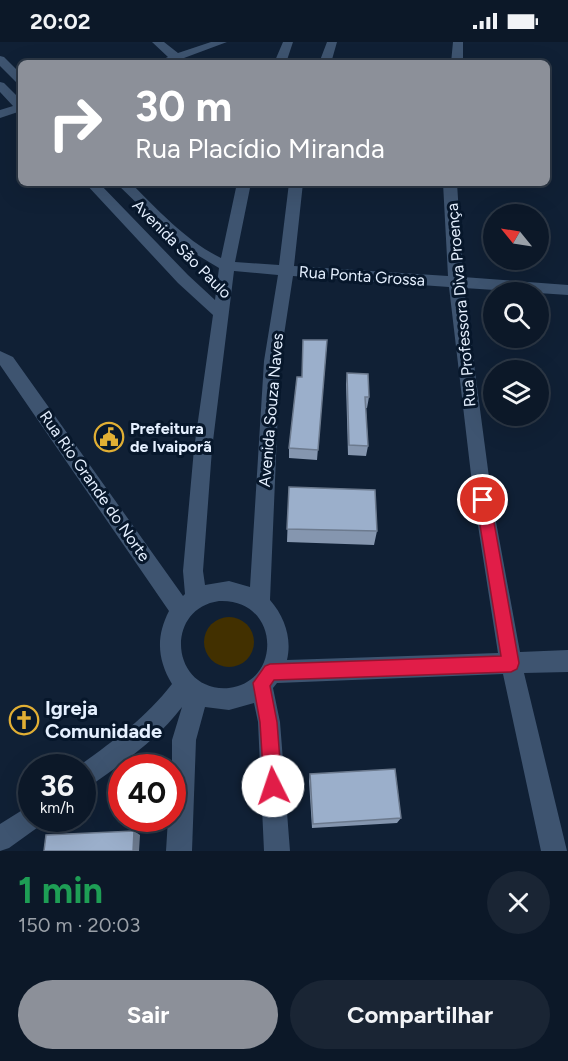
<!DOCTYPE html>
<html lang="pt">
<head>
<meta charset="utf-8">
<style>
	:root { --surface:#0c1828; --page:#1a2534; --text:#f1f3f6; --muted:#9aa0a8; --line:#2c3745; --accent:#8c9099 }
	body { margin:0; font-family:Figtree,sans-serif; background:var(--page); color:var(--text); height:100vh; display:flex; flex-direction:column; font-size:22px; white-space:nowrap }
	* { box-sizing:border-box; margin:0 }
	p { font-size:20px; color:var(--muted) }
	.icon { flex:none; width:33px; height:33px; fill:none; stroke:currentColor; stroke-width:2; stroke-linecap:round; stroke-linejoin:round }
	.map { position:relative; height:809px; overflow:hidden }
	.panel { display:flex; flex-direction:column; background:var(--surface); flex:1 }
	.panel>* { flex:none }
	.hud { position:absolute; left:18px; top:18px; width:532px; height:126px; border-radius:9px; box-shadow:0 6px 24px #0002,0 0 0 2px var(--line); background:#8c9099; color:#fff; overflow:hidden }
	.needle { width:39px; rotate:300deg }
	.controls { position:absolute; left:483px; top:162px; display:grid; gap:12px }
	.controls a { display:grid; place-items:center; width:66px; height:66px; border-radius:50%; background:var(--surface); box-shadow:0 6px 24px #0002,0 0 0 2px var(--line); font-size:30px }
	.speed { position:absolute; left:18px; top:712px; display:flex; gap:12px; font-size:30px; font-weight:700; text-align:center }
	.speed>* { display:grid; place-content:center; width:78px; height:78px; border-radius:50%; background:var(--surface); box-shadow:0 6px 24px #0002,0 0 0 2px var(--line); line-height:1 }
	.speed small { font-size:15px; font-weight:400 }
	.speed .limit { border:9px solid #d22; background:#fff; color:#111 }
	.pin { position:absolute; display:grid; place-items:center; width:51px; height:51px; color:#fff; margin:-26px; border:3px solid #fff; border-radius:50%; box-shadow:0 2px 6px #0007 }
	.me { position:absolute; width:66px; margin:-33px; rotate:356deg; stroke-linejoin:round; filter:drop-shadow(0 0 4px #0008) }
	.turn { display:flex; align-items:center; gap:21px; height:126px; padding:0 18px; font-size:27px }
	.turn .icon { width:78px; height:78px; stroke-width:2.5 }
	.turn b { display:block; font-size:42px; line-height:51px }
	.round { display:grid; place-items:center; flex:none; width:63px; height:63px; border-radius:32px; background:var(--page) }
	.overview { display:flex; align-items:center; justify-content:space-between; height:102px; padding:0 18px }
	h1 { font-size:36px; font-weight:700; line-height:45px; color:#1e9e55 }
	.cta { display:flex; gap:12px; margin-top:auto; padding:12px 18px }
	.cta a { flex:1; height:69px; border-radius:36px; background:var(--accent); color:#fff; font-size:24px; font-weight:700; line-height:69px; text-align:center }
	.cta a+a { background:var(--page); color:var(--text) }
	.status { display:flex; justify-content:space-between; align-items:center; height:42px; padding:0 30px; background:var(--surface); direction:ltr }
	.status svg { height:16px; fill:currentColor }
	.map>svg:first-child { display:block }
	.green { fill:#423000 }
	.lines { fill:none; stroke-linecap:round; stroke-linejoin:round }
	.minor { fill:#3e5470; fill-rule:evenodd }
	.wall { fill:#8596af }
	.shaded-wall { fill:#6c7a8e }
	.building { fill:#9bafcb; stroke:#6c7a8e; stroke-width:1.5 }
	.route { fill:#e11d48; stroke:#92132f; stroke-width:1.5 }
	.labels { text-anchor:middle; dominant-baseline:central; stroke-width:6; stroke-linejoin:round; paint-order:stroke }
	.street-label { font-size:16px; fill:#e5f0ff; stroke:#07172b }
	.poi-label { font-size:16px; font-weight:bold; fill:#e5f0ff; stroke:#07172b; text-anchor:start }
	.near-poi-label { font-size:20px; font-weight:bold; fill:#e5f0ff; stroke:#07172b; text-anchor:start }
</style>
</head>
<body>
<div class="status"><b>20:02</b><svg viewBox="0 0 49 12"><path d="M0 12V9h3v3zM5 12V6h3v6zM10 12V3h3v9zM15 12V0h3v12zM26 1h20v11H26zM47 4h2v5h-2z"/></svg></div>
<div class="map">
<svg width="568" height="809" viewBox="0 0 568 809">
	<rect width="100%" height="100%" fill="#102035"/>
	<!-- green -->
	<path class="green" d="M204 600a25 25 0 1 1 50 0a25 25 0 1 1-50 0Z"/>
	<g class="lines">
		<!-- minor -->
		<path class="minor" d="M152,0H164L178,11L211,0H227L184,16L189,21H154L168,15Z
			M283,0H293L286,21H274Z
			M327,0H337L331,21H319Z
			M453,0H463V21H451Z
			M0,14L4,15L21,32V42L17,41L0,24Z
			M0,40L4,41L21,58V69L0,76V68L13,64L0,50Z
			M85,141H99L188,233L215,258L219,226L179,202L116,141H131C158,168 186,199 221,216L237,141H251L235,220L279,223L289,141H303L294,224L448,234L443,141H457L463,235L568,243V253L464,246L492,458L520,610L568,608V630L524,631L567,809H541L503,632L277,641L273,646L280,680L290,809H264L258,680L254,661L229,668L205,665L196,698L192,809H166L168,777H172V698L182,665C157,698 124,720 90,744L82,748V726H76C112,700 145,677 172,642C157,617 156,594 169,569L0,323V309L13,315L183,554L185,552L183,529L194,407L213,273L178,241ZM234,229L278,233L264,319L250,545L229,539L205,543L203,529L212,407ZM293,234L449,245L474,458L498,611L287,618C292,597 285,575 270,558L280,319ZM219,559C280,556 283,640 229,646C171,651 163,567 219,559Z
			M32,762V777H43L41,783L9,806L0,809V782Z"/>
	</g>
	<!-- wall -->
	<path class="wall" d="M327,298L317,418L289,416V406L302,335Z
		M347,331L369,355L367,366H366L368,404L366,414L348,413L346,342Z
		M289,445L377,489L374,503L287,500Z
		M310,732L401,776L397,781L312,786L309,739Z"/>
	<!-- shaded-wall -->
	<path class="shaded-wall" d="M134,789L140,793L139,809H133Z"/>
	<!-- building -->
	<path class="building" d="M303,298H327L318,408L289,406L297,335H302Z
		M347,331L368,332L369,355H365L368,404L349,403Z
		M289,445L375,448L377,489L287,487Z
		M395,727L401,776L313,782L310,732Z
		M134,789L133,809H44L46,793Z"/>
	<!-- route -->
	<path class="route" d="M483,451L488,453L490,458L519,621L517,627L511,630L274,638L270,644L277,680L282,744L279,751L273,753L266,751L264,744L260,680L253,641L265,624L270,622L501,614L476,458L478,453Z"/>
	<!-- icons -->
	<defs>
		<g id="civic-ring" transform="scale(1.5)"><circle r="9.5" fill="#07172b" stroke="#e1af34" stroke-width="1.5"/><path d="M-.6-6.5H3V-4.5H.6V-3L4-1V1h2V6H-6V1h2V-1L-.6-3ZM-1.2 2.5V6h2.4V2.5Z" fill="#e1af34"/></g>
		<g id="church-ring" transform="scale(1.5)"><circle r="9.5" fill="#07172b" stroke="#e1af34" stroke-width="1.5"/><path d="M-1.2-6h2.4v3.5h3.3v2.4h-3.3V6h-2.4V-.1h-3.3v-2.4h3.3Z" fill="#e1af34"/></g>
	</defs>
	<g fill-rule="evenodd">
		<use href="#civic-ring" x="109" y="395"/>
		<use href="#church-ring" x="24" y="678"/>
	</g>
	<g class="labels">
		<!-- street labels -->
		<g class="street-label">
			<text transform="translate(182 207) rotate(45)">Avenida São Paulo</text>
			<text transform="translate(362 234) rotate(4)">Rua Ponta Grossa</text>
			<text transform="translate(461 263) rotate(-95)">Rua Professora Diva Proença</text>
			<text transform="translate(271 368) rotate(-85)">Avenida Souza Naves</text>
			<text transform="translate(95 444) rotate(55)">Rua Rio Grande do Norte</text>
		</g>
		<!-- poi labels -->
		<g class="poi-label">
			<text x="130" y="386">Prefeitura<tspan x="130" dy="18">de Ivaiporã</tspan></text>
		</g>
		<!-- near-poi labels -->
		<g class="near-poi-label">
			<text x="45" y="666">Igreja<tspan x="45" dy="23">Comunidade</tspan></text>
		</g>
	</g>
</svg>
<div class="controls">
<a><svg class="needle" viewBox="-14 -14 28 28"><path d="M0-13l5 13h-10z" fill="#e53935"/><path d="M0 13l5-13h-10z" fill="#9aa0a8"/></svg></a>
<a><svg class="icon" aria-label="search" viewBox="0 0 24 24"><circle cx="10" cy="10" r="6"/><path d="M15 15l6 6"/></svg></a>
<a><svg class="icon" aria-label="layers" viewBox="0 0 24 24"><path d="M12 4l9 5-9 5-9-5zM3 14l9 5 9-5"/></svg></a>
</div>
<div class="speed"><div>36<small>km/h</small></div><div class="limit">40</div></div>
<div class="pin" style="left:483px;top:458px;background:#d93025"><svg class="icon" aria-label="arrive" viewBox="0 0 24 24"><path d="M6 21V4h12l-3 4 3 4H6"/></svg></div>
<svg class="me" style="left:273px;top:744px" viewBox="-20 -20 40 40"><circle r="19" fill="#fff"/><path d="M0-13L10 11 0 6-10 11z" fill="#e11d48"/></svg>
<div class="hud">
<div class="turn"><svg class="icon" aria-label="right" viewBox="0 0 24 24"><path d="M7 20v-9h11M14 6l5 5-5 5"/></svg><div><b>30 m</b>Rua Placídio Miranda</div></div>
</div>
</div>
<section class="panel">
<div class="overview"><div><h1>1 min</h1><p>150 m · 20:03</p></div><a class="round"><svg class="icon" aria-label="close" viewBox="0 0 24 24"><path d="M6 6l12 12M18 6L6 18"/></svg></a></div>
<div class="cta"><a>Sair</a><a>Compartilhar</a></div>
</section>
</body>
</html>
